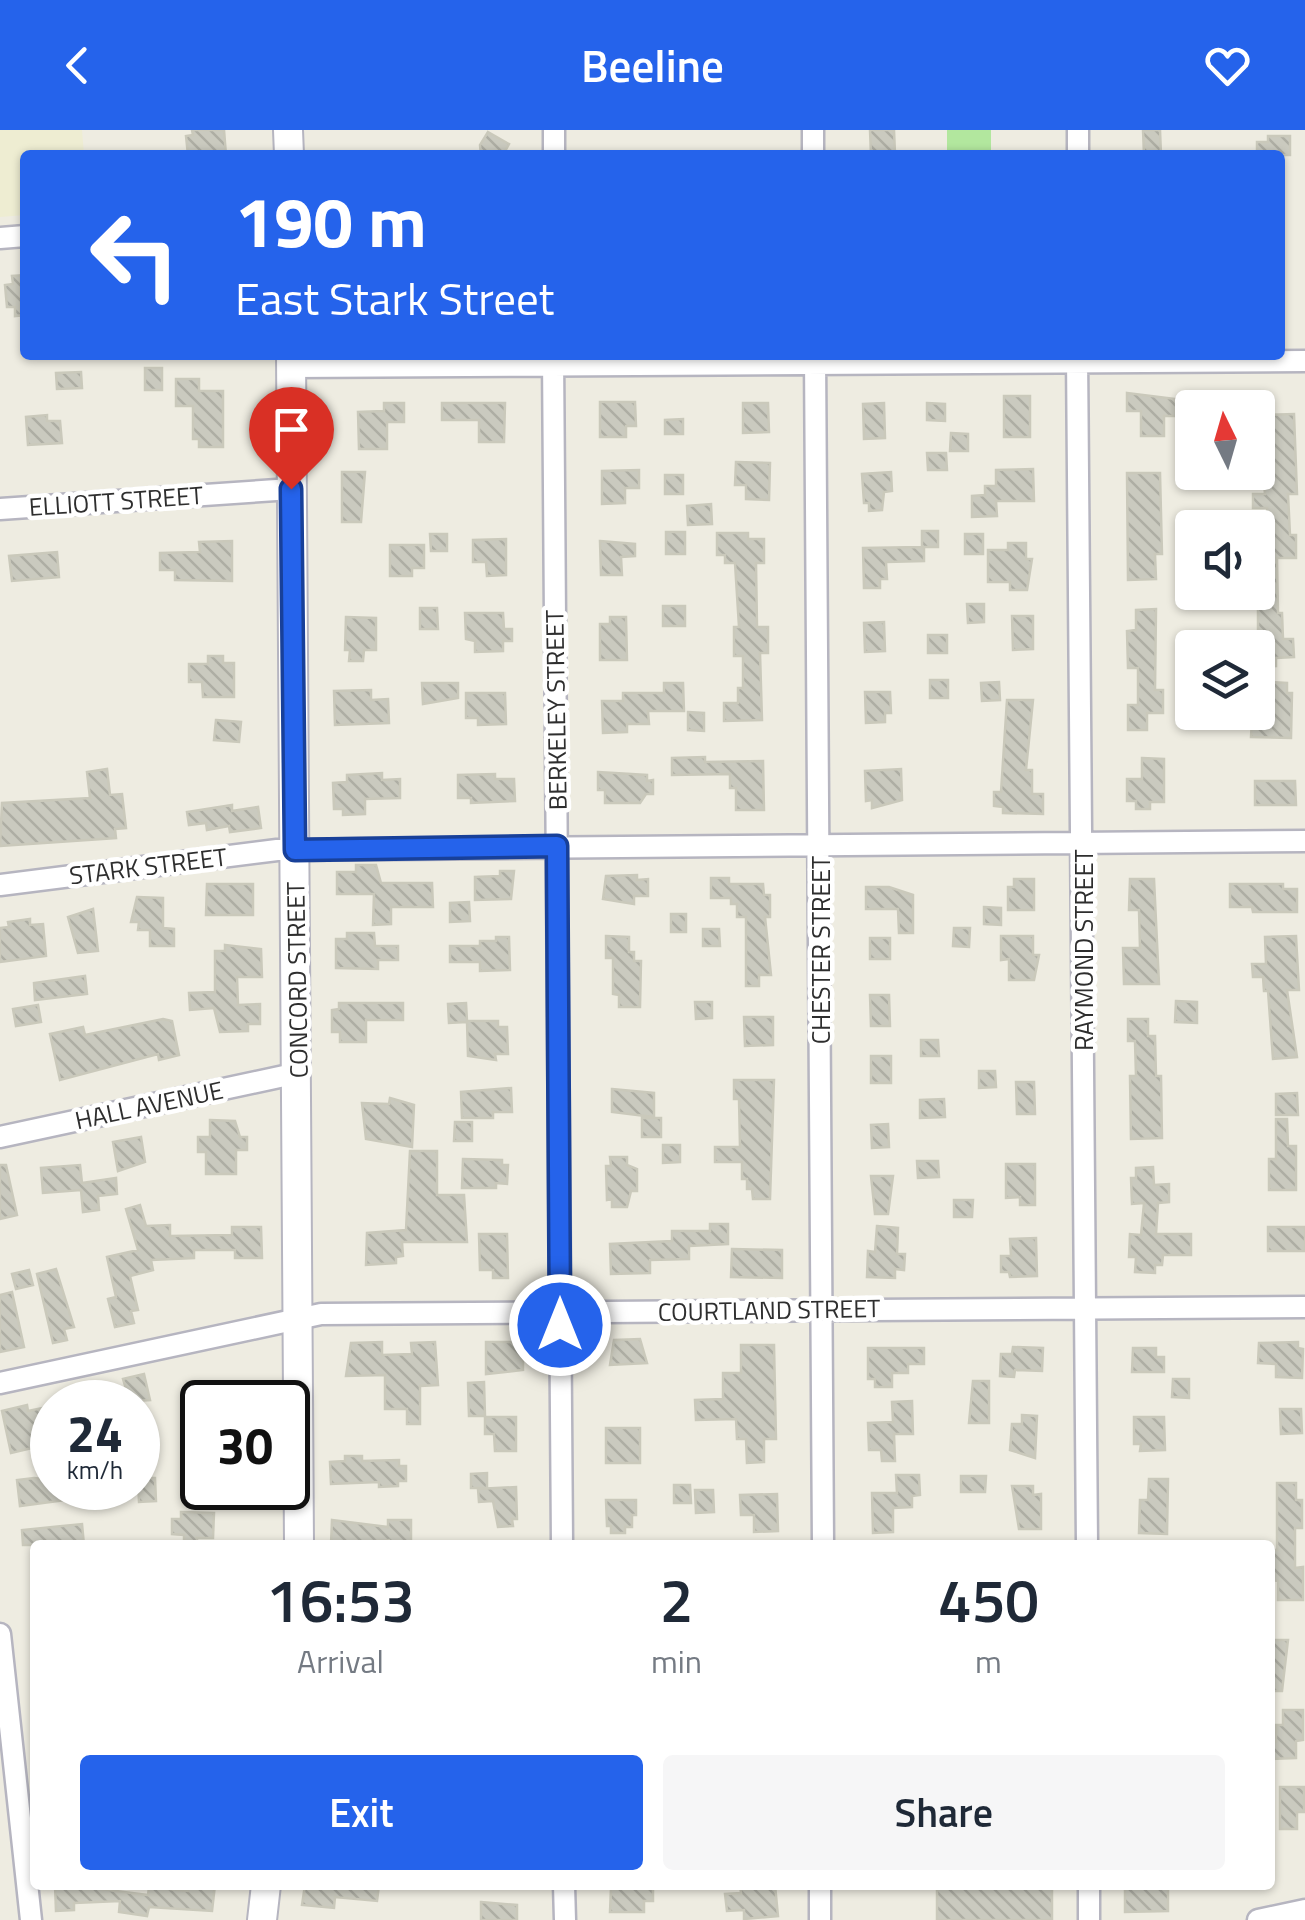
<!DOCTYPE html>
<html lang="en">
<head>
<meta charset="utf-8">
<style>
	:root { --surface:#fff; --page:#f6f6f7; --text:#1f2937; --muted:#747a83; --accent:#2563eb }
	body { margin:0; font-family:"Titillium Web",sans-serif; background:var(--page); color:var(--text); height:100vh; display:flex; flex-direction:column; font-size:38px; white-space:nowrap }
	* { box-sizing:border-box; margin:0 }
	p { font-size:32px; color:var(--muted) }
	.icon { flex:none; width:55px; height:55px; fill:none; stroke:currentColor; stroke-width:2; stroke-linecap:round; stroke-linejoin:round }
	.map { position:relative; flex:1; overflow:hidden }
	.panel { position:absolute; left:30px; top:1410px; width:1245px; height:350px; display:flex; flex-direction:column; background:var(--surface); border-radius:10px; box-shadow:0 2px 8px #0004 }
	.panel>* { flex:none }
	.banner { position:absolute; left:20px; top:20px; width:1265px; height:210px; border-radius:10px; box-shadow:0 2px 8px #0004; background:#2563eb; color:#fff; overflow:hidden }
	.needle { width:65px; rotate:355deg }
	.fabs { position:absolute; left:1175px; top:260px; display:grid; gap:20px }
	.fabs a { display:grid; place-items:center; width:100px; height:100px; border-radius:10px; background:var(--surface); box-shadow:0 2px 8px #0004; font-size:50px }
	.speed { position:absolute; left:30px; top:1250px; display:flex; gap:20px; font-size:50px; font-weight:700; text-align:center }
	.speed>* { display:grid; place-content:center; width:130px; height:130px; border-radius:50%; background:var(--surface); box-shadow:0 2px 8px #0004; line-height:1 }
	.speed small { font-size:25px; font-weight:400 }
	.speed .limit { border:5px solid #111; border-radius:15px; background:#fff; color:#111 }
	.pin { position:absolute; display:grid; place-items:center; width:85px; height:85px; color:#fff; margin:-102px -42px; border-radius:50% 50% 50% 0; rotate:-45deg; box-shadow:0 0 10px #0007 }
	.pin .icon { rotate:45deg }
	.me { position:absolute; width:110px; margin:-55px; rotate:0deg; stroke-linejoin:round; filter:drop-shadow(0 0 8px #0008) }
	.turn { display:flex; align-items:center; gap:35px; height:210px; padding:0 50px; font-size:45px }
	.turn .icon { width:130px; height:130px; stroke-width:2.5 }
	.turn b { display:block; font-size:70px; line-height:85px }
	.eta { display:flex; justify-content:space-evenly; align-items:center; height:170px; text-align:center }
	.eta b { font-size:60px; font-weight:600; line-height:70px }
	.cta { display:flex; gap:20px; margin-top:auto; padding:20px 50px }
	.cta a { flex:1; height:115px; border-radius:10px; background:var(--accent); color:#fff; font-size:40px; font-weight:600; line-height:115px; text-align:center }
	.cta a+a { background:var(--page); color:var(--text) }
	header { display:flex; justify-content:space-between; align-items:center; height:130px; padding:0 50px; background:var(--accent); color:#fff; font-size:45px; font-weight:600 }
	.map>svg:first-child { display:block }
	.education { fill:#eeedd2 }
	.pitch { fill:#b2e79e }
	.building { fill:url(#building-back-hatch); stroke:#cac9bb; stroke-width:2.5 }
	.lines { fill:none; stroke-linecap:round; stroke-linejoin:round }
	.minor-casing { stroke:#b6b5c0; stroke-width:25 }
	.secondary-casing { stroke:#b6b5c0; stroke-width:32 }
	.minor { stroke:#fff; stroke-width:20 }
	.secondary { stroke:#fff; stroke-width:28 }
	.route-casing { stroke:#184099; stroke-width:25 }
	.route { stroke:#2563eb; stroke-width:18 }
	.labels { text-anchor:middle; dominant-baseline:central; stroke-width:9; stroke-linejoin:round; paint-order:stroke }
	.street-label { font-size:25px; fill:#2e2e2e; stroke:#fff }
</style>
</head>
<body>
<header><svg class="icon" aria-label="back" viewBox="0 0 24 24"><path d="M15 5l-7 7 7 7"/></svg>Beeline<svg class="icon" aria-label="heart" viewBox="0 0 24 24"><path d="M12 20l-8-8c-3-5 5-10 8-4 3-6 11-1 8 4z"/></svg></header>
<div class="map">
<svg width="1305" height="1790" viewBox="0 0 1305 1790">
	<defs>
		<pattern id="building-back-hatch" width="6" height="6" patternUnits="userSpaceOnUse" patternTransform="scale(2.5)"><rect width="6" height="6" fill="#cacabf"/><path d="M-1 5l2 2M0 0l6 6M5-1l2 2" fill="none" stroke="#aeaea4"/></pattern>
	</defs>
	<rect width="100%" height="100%" fill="#eeece1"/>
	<!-- education -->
	<path class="education" d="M0,0H82L84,25H25V85L0,87Z"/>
	<!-- pitch -->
	<path class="pitch" d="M947,0H991V25H947Z"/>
	<!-- building -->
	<path class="building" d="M192,0H224L226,25H188L186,6L193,5Z
		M870,0H894L895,24L871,25Z
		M1143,0H1160L1161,25H1144Z
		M488,2L509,14L503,25H481L480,15Z
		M1268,6H1290V25H1257V12H1268Z
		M25,145V185L15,186V177H7L5,155L13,154L12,146Z
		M145,238H162V260H145Z
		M81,242L82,258L57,259L56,243Z
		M176,249H199V261H223V317H199V309H193V276H176Z
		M1127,263L1176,269V286H1164V306H1141V281H1127Z
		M1004,266H1030V307H1004Z
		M600,272H635L636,296H626V307H600Z
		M384,273H404V292H387V319H359L358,282L384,281Z
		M442,273H505L504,312H479V290H442Z
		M743,273H768L769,302L743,303Z
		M884,273L885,308L864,309L863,274Z
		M927,273L945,274V291L927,290Z
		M1294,284L1297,364H1288L1290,405H1296V428H1277L1278,483H1282L1283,509H1293L1294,527L1276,528V536L1258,537V415H1269L1267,378H1253V364H1265L1258,285Z
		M47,285V291H60L62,313L28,315L26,287Z
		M683,289V304H665V290Z
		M951,303L968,304V321H950Z
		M927,323H946L947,340H928Z
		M736,332L770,333L769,370L746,369V355H735Z
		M1033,339L1034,371H996L997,386L972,387V366L985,365V356H996V340Z
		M639,340V358H625V373L602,374V341Z
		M342,342H365L361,392H342Z
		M891,342L892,361L884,362L882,380L869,381V373H864L862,344Z
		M1127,343H1160L1162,424H1155L1156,449L1128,450Z
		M665,345H683V364H665Z
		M711,374L712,394L688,395L687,376Z
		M922,401H938V417H924V431L886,432L887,449H880V458H864L863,418L922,417Z
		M666,402H685V424H666Z
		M717,403H748V409H764V433H756L757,497H768V523H760L762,590L724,591V573H738V558H743V526H734V497H739L735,433H725V425H717Z
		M430,404H447V421H431Z
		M965,404H983V424H965Z
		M506,409V445L487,446L486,432H473V410Z
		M232,411V451L175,450V440H160V423L200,422L199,412Z
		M600,411L635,414V426L621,427L622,445H601Z
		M1008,413H1026V429H1032L1027,460H1010V452H988V420H1008Z
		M390,415H424V438H412V446H390Z
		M57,422L59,447L12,451L9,426Z
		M967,474H984V492L968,493Z
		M663,476H685V496H663Z
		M420,478H437L438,499H420Z
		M1156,479L1155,560H1163V583H1147V600H1128V575H1138V538H1128L1127,501L1136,500V480Z
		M465,483H503L504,499H512V511H503V521L475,522V511L466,509Z
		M1012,486H1033V519L1013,520Z
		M346,487L376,488V520H364L363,531H349L350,520H345Z
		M610,487H626L627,530H600V494H610Z
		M884,492L885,521L865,522L864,493Z
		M928,505H947V523H928Z
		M208,526H223V533H234V567H203L202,552H189V534H208Z
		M930,550H948V568H930Z
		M999,552L1000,570L982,571L981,553Z
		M1268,552L1287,553V563H1292L1291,608L1251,607L1252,589H1268Z
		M422,553H458V568L423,574Z
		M664,553H683L684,581H648L649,594H627V602L603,603L602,571H623V563H664Z
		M371,560V570L388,569L389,593L335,595L334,561Z
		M865,562H890L891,583H885V592L866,593Z
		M466,563H505L506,594L478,595V588H466Z
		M1007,570H1033L1026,640H1032V664H1043V684L1003,683V677L994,676V662H1001Z
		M688,582L704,583V601L688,600Z
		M216,590L241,592L239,612L214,610Z
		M705,627V632L763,631L764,680H736V658H730V644L672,645V628Z
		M1142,628L1164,629V672H1150V679H1136V671H1127V649H1142Z
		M107,639L110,665L122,664L126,698L115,699L116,708L0,716L2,673L90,668L87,642Z
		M901,639L902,670L872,678V670L866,671L865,641Z
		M598,642L647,645V651L653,650V664H646L640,673H605V660H598Z
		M382,643V650L400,649V668L365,669V684L343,685V679H334L333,653L347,652V645Z
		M495,644V649H514L515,671L471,673V668H458V645Z
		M1255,651H1295L1296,675H1255Z
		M232,675V681L258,677L261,698L230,702L229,696L207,700L206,693L189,695L187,682Z
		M356,735H376L381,753H432L433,777H391V794L373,795L374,764H337V742H356Z
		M500,741H514L511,769L475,770V747L500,746Z
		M637,745V750L648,749V766H634V774L603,769L606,746Z
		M711,748H729V754H763L764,765H770V787H765L771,845H759V856H746V787H737V774H731V768H711Z
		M1014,749H1034V780H1008V757H1014Z
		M1130,749H1154L1159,854H1124L1123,818H1140L1139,780H1129Z
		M207,754H253V785H206Z
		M1230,754H1283V759H1297V782H1253L1252,777H1230Z
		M866,757H889L913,765V803H899L898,779H866Z
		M137,767L163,768V798L174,799V816H150V800H138L139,792H131Z
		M469,772L470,791L450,792V773Z
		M984,777L1001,778V795L984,794Z
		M93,779L98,821L78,823L68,787Z
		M671,784H686V802H671Z
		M30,789V795L43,794L46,826L0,832V798L9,797L8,792Z
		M954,798H970L969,817L953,816Z
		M703,799H719L720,816H703Z
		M347,803H374L375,816H398V830H378V839L336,838V809H347Z
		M606,806L629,807V822H634V831H641L640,877H619V865L613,864V828H606Z
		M1001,806H1033V825H1039L1034,850H1009V829L1001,830Z
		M1296,806L1299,860H1287L1297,927L1273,929L1268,861H1264L1263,847H1253L1252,834H1266L1265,807Z
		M496,807H509L510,840L480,841V832H450V816H480V811H496Z
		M870,808H890V829H870Z
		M225,815L261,819L262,847H237L238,875L260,874V894H248V901L220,902L214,878L190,880L189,863L215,862V821H225Z
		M85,846L87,864L35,870L34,853Z
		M870,865H889L890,896H871Z
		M1176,871L1197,872V893L1175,892Z
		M695,872H712V888L696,889Z
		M339,873H403V890H366V912H340V902H332V880L339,879Z
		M466,873L467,891H498V897H507L508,924H495L496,930L468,926L467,892L449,893L448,874Z
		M38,875L41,892L16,896L13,879Z
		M744,887H773V915L745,916Z
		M163,889L172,891L179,925L159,930L158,924L60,950L50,904L83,897L85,905Z
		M1128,889H1148V906H1155L1156,946H1161L1162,1008L1131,1009L1130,946H1136L1135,911H1128Z
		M921,910H938L939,926H921Z
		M871,926H891V953H871Z
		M979,941H995L996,957L979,958Z
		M734,950H774L770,1069H753L752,1059H747V1049H742V1032H715V1017H740L739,969H734Z
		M1016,952H1034L1035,984H1017Z
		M511,958L512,982H493V988H462L461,962Z
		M612,959L654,963V987L612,982Z
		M1297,963L1298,985H1276V964Z
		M390,968L414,975L412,1017L366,1009L362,973L389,974Z
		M944,969L945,987L920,988V970Z
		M642,988H661V1007H642Z
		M1276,989H1287L1288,1016H1296V1060H1269V1029H1276Z
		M210,990L235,991L240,1007H247V1020H236V1044H206V1022H198V1007H210Z
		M455,992H472V1011H454Z
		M888,994L889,1017L872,1018L871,995Z
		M141,1007L145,1032L118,1041L113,1012Z
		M663,1015H680V1032L663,1033Z
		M410,1021H437V1065H464L467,1112H402L403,1126L396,1127V1133L366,1135L367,1103L406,1100Z
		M610,1027H627V1035L637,1039V1061H631L627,1077H612V1069L607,1070L606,1036H611Z
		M463,1029L502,1030V1035H508L507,1054L496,1053V1058H462Z
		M917,1031H938L939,1047L918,1048Z
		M1006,1034H1035V1075H1020V1067L1006,1068Z
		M0,1035H6L17,1085L0,1089Z
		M80,1035L82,1053L116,1048L117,1064L98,1066L99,1080L83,1082L81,1060L43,1063L41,1038Z
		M1153,1037L1154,1055L1169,1054V1072L1158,1073L1156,1104H1191V1125H1163L1162,1135H1155V1143L1135,1142L1136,1127H1129L1130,1104L1141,1105L1144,1073L1132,1074L1131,1048H1136V1038Z
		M871,1046H893L888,1084H875Z
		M954,1070H973L972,1087H954Z
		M140,1075L146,1096L170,1095V1106L232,1105V1097H261L262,1128H235V1120H194V1128L151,1130L153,1140L130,1146L138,1180L131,1181L134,1193L115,1197L108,1169L116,1167L107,1127L138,1120L126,1079Z
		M710,1094H728V1114L689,1116V1129L650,1130V1143L611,1144L610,1114L672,1111V1101H710Z
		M877,1096L898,1098L897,1124H905L904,1140L895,1139V1148L867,1147L868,1121L875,1122Z
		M1268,1097H1305V1121H1268Z
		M479,1104H507L508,1148H493V1140H480Z
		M1036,1108L1037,1146L1010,1147L1009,1142H1001V1126H1011L1010,1109Z
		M732,1119L782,1120V1148L731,1147Z
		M56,1139L74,1197L64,1199L67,1210L53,1213L37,1144Z
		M29,1140L33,1155L16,1159L12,1144Z
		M12,1162L24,1217L0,1222V1165Z
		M640,1209L647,1233L610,1235L614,1210Z
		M382,1212V1225L412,1224L411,1213L435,1212L438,1255L420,1256V1294H407V1279H385V1245L346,1246L351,1213Z
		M486,1212H523V1240L486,1244Z
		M1298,1212V1218L1303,1219L1302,1248L1276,1247V1234L1258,1233L1259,1213Z
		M741,1215H774L776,1309H764V1332L747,1333L746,1309H737L736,1289L696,1290L695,1270L723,1269V1243H741Z
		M1013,1217L1043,1218L1042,1241L1015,1240L1014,1247L1000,1246L1001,1224H1012Z
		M868,1218H924V1234H908V1243H892V1257H875V1249H868Z
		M1133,1218H1156V1227H1164V1242H1132Z
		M144,1244L150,1270L120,1272L117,1262L126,1259L123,1249Z
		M1173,1249H1189V1268L1172,1267Z
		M973,1251H989V1293H969Z
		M484,1252L485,1286H469L468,1253Z
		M912,1271L913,1304H894L895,1331H882L881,1320H869L868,1293L893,1292L892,1272Z
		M27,1275L28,1281L52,1276V1303L34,1307L36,1317L11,1323L2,1281Z
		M1280,1279H1301L1302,1303L1281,1304Z
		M1022,1285L1037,1286L1035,1328L1010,1320L1012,1294H1022Z
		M190,1286H202V1328L188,1327Z
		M485,1287H516V1321H495L494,1304H485Z
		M1134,1287H1164L1165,1320L1140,1321L1141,1314H1134Z
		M606,1298H640V1333H606Z
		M345,1326H362V1331L399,1330V1336H406V1351H398V1356L379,1357V1352L331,1354L330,1332L345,1331Z
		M487,1343V1358H471V1344Z
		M896,1345H919L920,1365L912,1366V1377L893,1378V1402L873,1403L872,1363H897Z
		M961,1346H986L985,1362H961Z
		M34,1348L51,1350L52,1358H64L66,1370L20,1376L17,1350Z
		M138,1348H155L156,1371L139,1372Z
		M1149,1349H1168L1167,1404L1139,1403L1140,1370H1148Z
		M1277,1353H1296V1370H1302V1398H1295V1438L1303,1437V1470H1278V1451L1271,1450L1272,1420H1277Z
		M674,1355H690L691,1373H674Z
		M1012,1356H1033V1365L1041,1364V1399H1019Z
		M516,1357L517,1389H512L513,1396L498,1397L493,1371L479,1372L478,1359Z
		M695,1360H713L714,1382L696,1383Z
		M777,1364L778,1401L754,1402V1385H741L740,1365Z
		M606,1370H636V1385H632V1397H625V1403H611V1396H607Z
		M181,1382L214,1383L213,1408H197V1415H184V1405L172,1404V1389H181Z
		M332,1390L388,1397V1390H411V1415H389V1410L331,1414Z
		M82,1394L84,1415H23L22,1400Z
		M1270,1510H1288L1282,1561H1270Z
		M1283,1580H1303V1610L1296,1611V1628L1270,1629V1612H1276V1595H1283Z
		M1280,1657H1304V1682H1297V1699H1280Z
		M55,1755H100V1759L148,1765L149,1757L188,1761L189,1755H215L212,1781L149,1777L147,1786L119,1782L120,1771L74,1773V1780L56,1781Z
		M305,1755H379L377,1771L335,1767L334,1778L302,1775Z
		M740,1755H775L778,1786L744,1789V1780L727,1781L725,1764L741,1763Z
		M1052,1755V1790H937V1757Z
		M1125,1755H1168V1781L1125,1782Z
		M611,1758L653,1759V1771H644V1782H610Z
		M481,1772L517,1775V1790H481Z"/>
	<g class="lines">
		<!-- minor casing -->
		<g class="minor-casing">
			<path id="minor" d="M813,0V25
				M554,25V0
				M1078,25V0
				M0,108L25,106
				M553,225L562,1415
				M815,225L823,1415
				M1077,225L1087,1415
				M291,237L1305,231
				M0,379L291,359
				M0,755L277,720L1305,711
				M0,1007L298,943
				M0,1253L321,1184L1305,1177
				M0,1504L31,1790
				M564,1755L565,1790
				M820,1755V1790
				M1089,1755V1790
				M1258,1790L1305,1780"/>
		</g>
		<!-- secondary casing -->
		<g class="secondary-casing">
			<path id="secondary" d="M288,0L289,25
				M291,225L299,1415
				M262,1790L266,1755"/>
		</g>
		<!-- minor -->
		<use href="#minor" class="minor"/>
		<!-- secondary -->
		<use href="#secondary" class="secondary"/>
	</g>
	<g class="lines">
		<!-- route casing -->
		<g class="route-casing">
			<path id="route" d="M291,359L295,720L557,716L560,1195"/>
		</g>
		<!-- route -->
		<use href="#route" class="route"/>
	</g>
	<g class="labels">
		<!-- street labels -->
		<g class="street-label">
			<text transform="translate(116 371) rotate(-4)">ELLIOTT STREET</text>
			<text transform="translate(556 580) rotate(-91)">BERKELEY STREET</text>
			<text transform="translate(148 736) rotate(-7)">STARK STREET</text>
			<text transform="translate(821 820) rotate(-90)">CHESTER STREET</text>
			<text transform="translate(1084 820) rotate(-90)">RAYMOND STREET</text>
			<text transform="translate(297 850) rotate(-91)">CONCORD STREET</text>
			<text transform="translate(149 975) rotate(-12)">HALL AVENUE</text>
			<text transform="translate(769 1180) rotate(-1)">COURTLAND STREET</text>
		</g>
	</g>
</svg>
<div class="fabs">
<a><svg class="needle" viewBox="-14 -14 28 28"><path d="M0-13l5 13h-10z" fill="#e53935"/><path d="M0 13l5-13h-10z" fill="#747a83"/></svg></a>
<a><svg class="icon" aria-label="sound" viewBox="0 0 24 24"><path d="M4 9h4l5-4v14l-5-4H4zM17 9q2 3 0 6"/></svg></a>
<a><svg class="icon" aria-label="layers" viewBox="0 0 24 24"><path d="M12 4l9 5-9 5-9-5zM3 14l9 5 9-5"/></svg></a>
</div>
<div class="speed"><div>24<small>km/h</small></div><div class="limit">30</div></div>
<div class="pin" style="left:291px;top:359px;background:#d93025"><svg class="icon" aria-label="arrive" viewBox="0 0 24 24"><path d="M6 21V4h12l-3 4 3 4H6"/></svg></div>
<svg class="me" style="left:560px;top:1195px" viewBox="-20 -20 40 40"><circle r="17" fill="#2563eb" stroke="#fff" stroke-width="3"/><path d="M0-11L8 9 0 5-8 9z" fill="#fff"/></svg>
<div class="banner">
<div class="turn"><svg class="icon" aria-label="left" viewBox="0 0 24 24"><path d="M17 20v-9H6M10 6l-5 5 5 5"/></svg><div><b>190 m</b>East Stark Street</div></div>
</div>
<section class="panel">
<div class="eta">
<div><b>16:53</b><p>Arrival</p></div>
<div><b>2</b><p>min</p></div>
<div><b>450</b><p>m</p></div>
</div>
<div class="cta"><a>Exit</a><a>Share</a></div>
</section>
</div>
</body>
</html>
